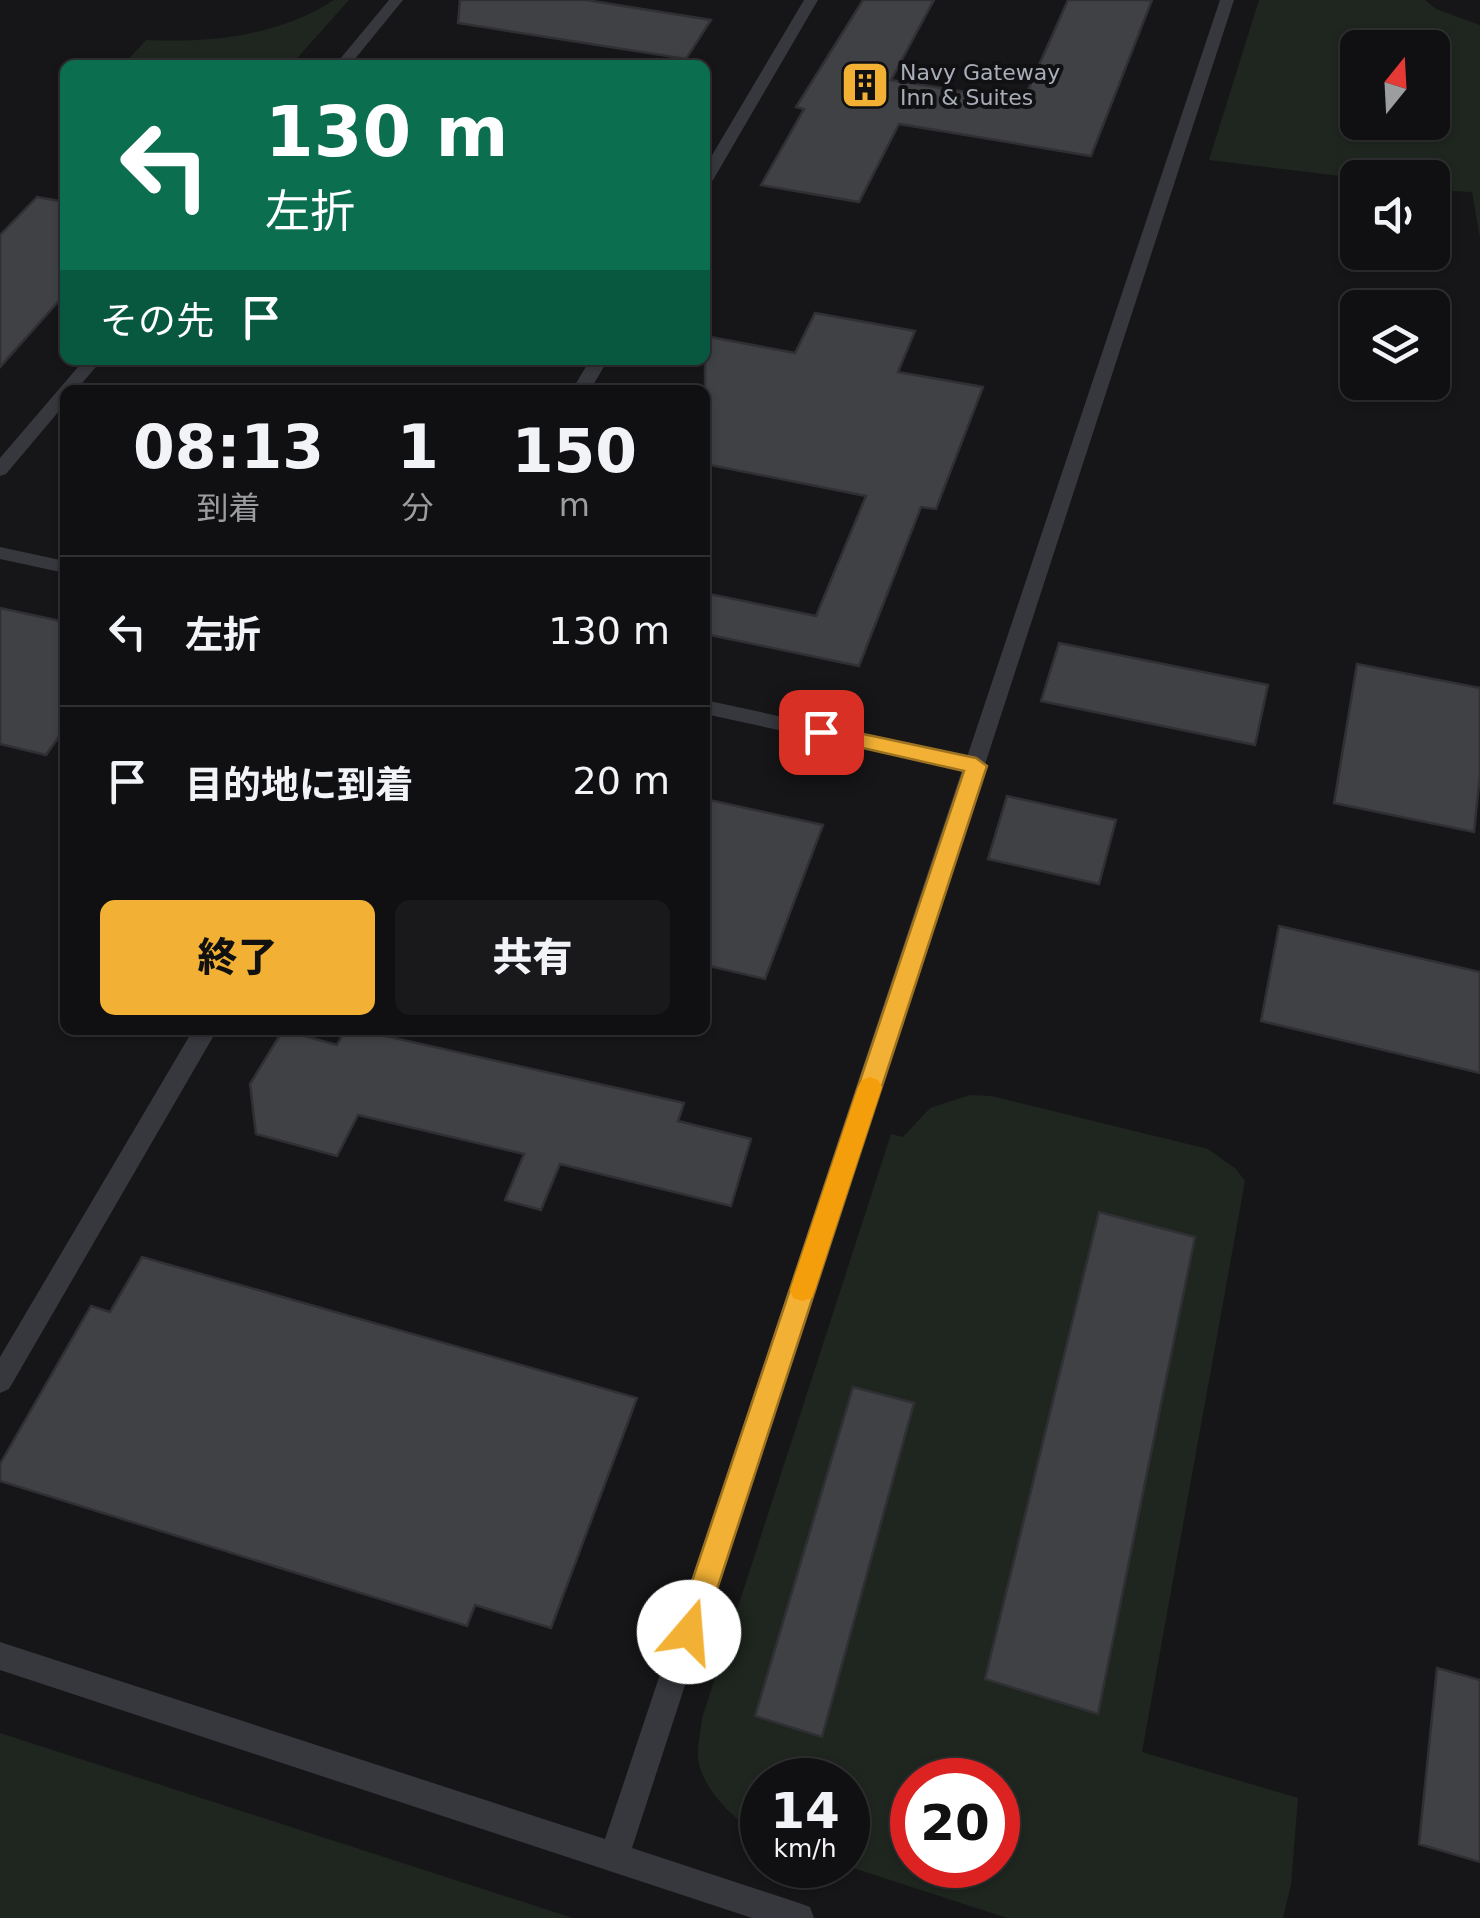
<!DOCTYPE html>
<html lang="ja">
<head>
<meta charset="utf-8">
<style>
	:root { --surface:#101012; --page:#19191b; --text:#f1f3f6; --muted:#9c9d9f; --line:#303032; --accent:#f2b134 }
	body { margin:0; font-family:"DejaVu Sans","Noto Sans JP",sans-serif; background:var(--page); color:var(--text); height:100vh; display:flex; flex-direction:column; font-size:38px; white-space:nowrap }
	* { box-sizing:border-box; margin:0 }
	p { font-size:32px; color:var(--muted) }
	.icon { flex:none; width:55px; height:55px; fill:none; stroke:currentColor; stroke-width:2; stroke-linecap:round; stroke-linejoin:round }
	.map { position:relative; flex:1; overflow:hidden }
	.side { position:absolute; left:60px; top:385px; width:650px; height:650px; display:flex; flex-direction:column; background:var(--surface); border-radius:15px; box-shadow:0 2px 8px #0004,0 0 0 2px var(--line) }
	.side>* { flex:none }
	.hud { position:absolute; left:60px; top:60px; width:650px; height:305px; border-radius:15px; box-shadow:0 2px 8px #0004,0 0 0 2px var(--line); background:#0b6e4f; color:#fff; overflow:hidden }
	.needle { width:65px; rotate:18deg }
	.tools { position:absolute; left:1340px; top:30px; display:grid; gap:20px }
	.tools a { display:grid; place-items:center; width:110px; height:110px; border-radius:15px; background:var(--surface); box-shadow:0 2px 8px #0004,0 0 0 2px var(--line); font-size:50px }
	.speed { position:absolute; left:740px; top:1758px; display:flex; gap:20px; font-size:50px; font-weight:700; text-align:center }
	.speed>* { display:grid; place-content:center; width:130px; height:130px; border-radius:50%; background:var(--surface); box-shadow:0 2px 8px #0004,0 0 0 2px var(--line); line-height:1 }
	.speed small { font-size:25px; font-weight:400 }
	.speed .limit { border:15px solid #d22; background:#fff; color:#111 }
	.pin { position:absolute; display:grid; place-items:center; width:85px; height:85px; color:#fff; margin:-42px; border-radius:20px; box-shadow:0 5px 15px #0006 }
	.me { position:absolute; width:110px; margin:-55px; rotate:18deg; stroke-linejoin:round; filter:drop-shadow(0 0 8px #0008) }
	.turn { display:flex; align-items:center; gap:35px; height:210px; padding:0 40px; font-size:45px }
	.turn .icon { width:130px; height:130px; stroke-width:2.5 }
	.turn b { display:block; font-size:70px; line-height:85px }
	.then { display:flex; align-items:center; height:95px; padding:0 40px; background:#0003; gap:20px; font-size:38px }
	.eta { display:flex; justify-content:space-evenly; align-items:center; height:170px; text-align:center }
	.eta b { font-size:60px; font-weight:800; line-height:70px }
	.button { display:flex; gap:20px; margin-top:auto; padding:20px 40px }
	.button a { flex:1; height:115px; border-radius:15px; background:var(--accent); color:#111; font-size:40px; font-weight:800; line-height:115px; text-align:center }
	.button a+a { background:var(--page); color:var(--text) }
	ul { padding:0; list-style:none }
	li { display:flex; align-items:center; gap:30px; height:150px; padding:0 40px; border-top:2px solid var(--line) }
	li div { flex:1 }
	li b { display:block; font-size:38px }
	li em { font-style:normal }
	.map>svg:first-child { display:block }
	.green { fill:#1e261f; fill-rule:evenodd }
	.building { fill:#404145; stroke:#303034; stroke-width:2.5 }
	.lines { fill:none; stroke-linecap:round; stroke-linejoin:round }
	.service { fill:#37383d; fill-rule:evenodd }
	.route { fill:#f2b134; stroke:#9d7322; stroke-width:2.5 }
	.slow { fill:#f59e0b }
	.labels { text-anchor:middle; dominant-baseline:central; stroke-width:8; stroke-linejoin:round; paint-order:stroke }
	.far-poi-label { font-size:22px; fill:#a8adb8; stroke:#111113; text-anchor:start }
</style>
</head>
<body>
<div class="map">
<svg width="1480" height="1918" viewBox="0 0 1480 1918">
	<rect width="100%" height="100%" fill="#161618"/>
	<!-- green -->
	<path class="green" d="M334,0H349L291,65H123L146,40C211,43 278,36 334,0Z
		M1259,0H1425L1436,9L1480,25V238L1472,192L1433,190L1432,178H1357L1209,160ZM1358,48H1432V122H1358Z
		M970,1095L992,1096L1208,1149L1236,1169L1245,1181L1142,1752L1298,1798L1291,1885L1283,1918H1007L844,1865H848V1780H762V1835C737,1825 700,1786 698,1758C697,1745 701,1731 702,1718L891,1134L903,1137L930,1108ZM912,1780H998V1865H912Z
		M0,1733L573,1918H0Z"/>
	<!-- building -->
	<path class="building" d="M460,0H586L711,20L686,59L458,23Z
		M863,0H934L891,80L1023,101L1068,0H1152L1091,156L899,124L859,202L761,185L804,109L796,107Z
		M37,197L65,202V294L0,367V235Z
		M815,313L915,331L898,372L983,387L936,509L921,507L859,666L705,634V593L816,616L866,496L705,464V336L795,353Z
		M0,608L65,622V728L46,755L0,744Z
		M1059,643L1268,685L1255,745L1041,701Z
		M1357,664L1480,688V774L1474,832L1334,803Z
		M1007,796L1116,820L1099,884L988,859Z
		M705,799L823,825L765,979L705,965Z
		M1279,926L1480,972V1073L1261,1021Z
		M283,1030L337,1045L345,1030H359L684,1103L678,1121L751,1139L731,1206L560,1164L541,1210L505,1200L524,1154L358,1115L337,1156L256,1134L250,1084Z
		M1099,1212L1195,1237L1098,1714L985,1679Z
		M142,1257L637,1398L551,1628L475,1605L467,1626L0,1481V1464L91,1306L110,1312Z
		M853,1387L914,1403L822,1737L755,1716Z
		M1437,1668L1480,1680V1862L1419,1844Z"/>
	<g class="lines">
		<!-- service -->
		<path class="service" d="M389,0H403L350,65H335Z
			M804,0H818L713,180L705,185V167Z
			M1220,0H1234L632,1848L799,1903L810,1907L814,1918H752L0,1670V1642L605,1839L962,770L705,714V700L967,757Z
			M84,360H102L76,390H65V404L6,474L0,476V458Z
			M590,360H608L590,390H572Z
			M0,547L65,561V573L0,559Z
			M193,1030H217L9,1389L0,1393V1357Z"/>
	</g>
	<!-- route -->
	<path class="route" d="M821,725L976,758L987,766L703,1632L699,1641L689,1646L679,1641L675,1632L964,771L814,737L811,732L814,727Z"/>
	<!-- slow -->
	<path class="slow" d="M870,1077L878,1080L882,1087L815,1290L812,1298L802,1301L793,1298L790,1290L858,1087L862,1080Z"/>
	<!-- icons -->
	<defs>
		<g id="building-square" transform="scale(2.5)"><rect x="-9" y="-9" width="18" height="18" rx="4" fill="#f2b134" stroke="#111113"/><path d="M-4-6H4V6H1V3H-1V6H-4ZM-2.5-4.3h1.7v1.8h-1.7ZM.8-4.3h1.7v1.8H.8ZM-2.5-1h1.7V.8h-1.7ZM.8-1h1.7V.8H.8Z" fill="#111"/></g>
	</defs>
	<g fill-rule="evenodd">
		<use href="#building-square" x="865" y="85"/>
	</g>
	<g class="labels">
		<!-- far-poi labels -->
		<g class="far-poi-label">
			<text x="900" y="72">Navy Gateway<tspan x="900" dy="25">Inn &amp; Suites</tspan></text>
		</g>
	</g>
</svg>
<div class="tools">
<a><svg class="needle" viewBox="-14 -14 28 28"><path d="M0-13l5 13h-10z" fill="#e53935"/><path d="M0 13l5-13h-10z" fill="#9c9d9f"/></svg></a>
<a><svg class="icon" aria-label="sound" viewBox="0 0 24 24"><path d="M4 9h4l5-4v14l-5-4H4zM17 9q2 3 0 6"/></svg></a>
<a><svg class="icon" aria-label="layers" viewBox="0 0 24 24"><path d="M12 4l9 5-9 5-9-5zM3 14l9 5 9-5"/></svg></a>
</div>
<div class="speed"><div>14<small>km/h</small></div><div class="limit">20</div></div>
<div class="pin" style="left:821px;top:732px;background:#d93025"><svg class="icon" aria-label="arrive" viewBox="0 0 24 24"><path d="M6 21V4h12l-3 4 3 4H6"/></svg></div>
<svg class="me" style="left:689px;top:1632px" viewBox="-20 -20 40 40"><circle r="19" fill="#fff"/><path d="M0-13L10 11 0 6-10 11z" fill="#f2b134"/></svg>
<div class="hud">
<div class="turn"><svg class="icon" aria-label="left" viewBox="0 0 24 24"><path d="M17 20v-9H6M10 6l-5 5 5 5"/></svg><div><b>130 m</b>左折</div></div>
<div class="then">その先<svg class="icon" aria-label="arrive" viewBox="0 0 24 24"><path d="M6 21V4h12l-3 4 3 4H6"/></svg></div>
</div>
<section class="side">
<div class="eta">
<div><b>08:13</b><p>到着</p></div>
<div><b>1</b><p>分</p></div>
<div><b>150</b><p>m</p></div>
</div>
<ul>
<li><svg class="icon" aria-label="left" viewBox="0 0 24 24"><path d="M17 20v-9H6M10 6l-5 5 5 5"/></svg><div><b>左折</b></div><em>130 m</em></li>
<li><svg class="icon" aria-label="arrive" viewBox="0 0 24 24"><path d="M6 21V4h12l-3 4 3 4H6"/></svg><div><b>目的地に到着</b></div><em>20 m</em></li>
</ul>
<div class="button"><a>終了</a><a>共有</a></div>
</section>
</div>
</body>
</html>
